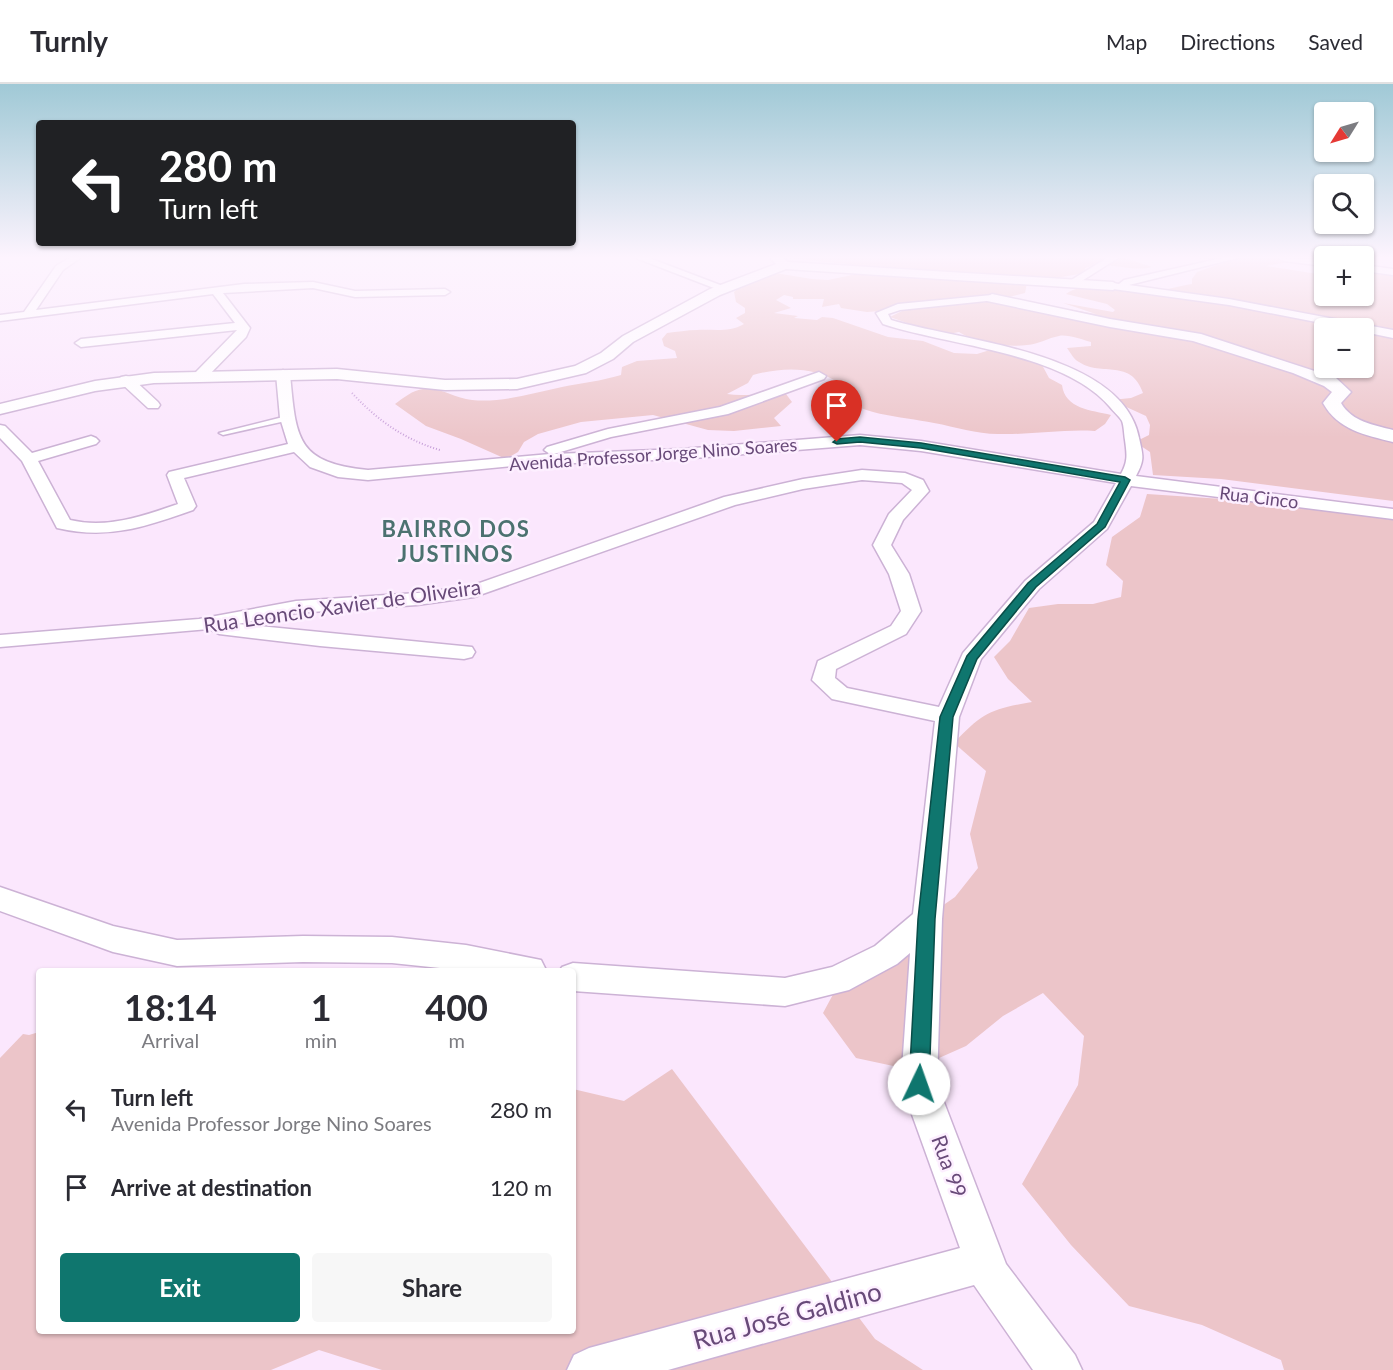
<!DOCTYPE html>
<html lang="en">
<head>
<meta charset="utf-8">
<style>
	:root { --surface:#fff; --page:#f7f7f7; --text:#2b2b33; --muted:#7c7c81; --line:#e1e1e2; --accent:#0f766e }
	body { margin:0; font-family:Lato,sans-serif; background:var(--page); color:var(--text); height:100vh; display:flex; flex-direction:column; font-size:22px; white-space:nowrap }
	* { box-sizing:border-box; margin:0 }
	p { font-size:20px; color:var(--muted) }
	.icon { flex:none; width:33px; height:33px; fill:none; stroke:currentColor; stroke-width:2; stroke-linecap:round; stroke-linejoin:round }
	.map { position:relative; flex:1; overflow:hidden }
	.panel { position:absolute; left:36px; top:884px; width:540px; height:366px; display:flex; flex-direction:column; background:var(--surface); border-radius:6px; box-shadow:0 2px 4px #0004 }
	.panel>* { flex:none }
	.top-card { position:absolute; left:36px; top:36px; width:540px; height:126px; border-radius:6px; box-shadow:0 2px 4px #0004; background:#202124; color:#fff; overflow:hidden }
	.needle { width:39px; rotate:233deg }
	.buttons { position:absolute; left:1314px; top:18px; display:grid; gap:12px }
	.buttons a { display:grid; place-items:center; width:60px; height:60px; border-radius:6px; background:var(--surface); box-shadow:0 2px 4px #0004; font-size:30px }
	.pin { position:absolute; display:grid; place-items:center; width:51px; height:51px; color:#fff; margin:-62px -26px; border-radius:50% 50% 50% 0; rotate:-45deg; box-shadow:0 0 6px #0007 }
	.pin .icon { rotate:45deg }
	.me { position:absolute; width:66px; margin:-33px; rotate:3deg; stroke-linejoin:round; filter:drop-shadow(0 0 4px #0008) }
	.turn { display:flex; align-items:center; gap:21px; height:126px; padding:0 24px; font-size:27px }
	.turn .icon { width:78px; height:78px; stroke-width:2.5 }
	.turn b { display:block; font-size:42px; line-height:51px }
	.eta { display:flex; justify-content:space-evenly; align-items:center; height:102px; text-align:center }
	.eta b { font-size:36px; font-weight:700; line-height:42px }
	.button { display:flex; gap:12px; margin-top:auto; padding:12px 24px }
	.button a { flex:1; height:69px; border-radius:6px; background:var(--accent); color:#fff; font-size:24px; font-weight:700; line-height:69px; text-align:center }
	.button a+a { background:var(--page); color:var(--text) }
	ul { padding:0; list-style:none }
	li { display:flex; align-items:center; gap:18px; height:78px; padding:0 24px }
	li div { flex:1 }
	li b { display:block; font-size:22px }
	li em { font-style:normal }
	header { display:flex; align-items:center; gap:36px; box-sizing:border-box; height:84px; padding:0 30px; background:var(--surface); border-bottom:2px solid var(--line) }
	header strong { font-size:28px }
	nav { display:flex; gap:33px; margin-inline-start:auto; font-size:21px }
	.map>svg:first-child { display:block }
	.green { fill:#ecc5c9; fill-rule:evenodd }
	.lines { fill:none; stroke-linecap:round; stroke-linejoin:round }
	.service-casing { stroke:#ccb2d5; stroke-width:3 }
	.minor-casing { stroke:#ccb2d5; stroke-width:3 }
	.tertiary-casing { stroke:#ccb2d5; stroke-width:3 }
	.path { stroke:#c7a0d9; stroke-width:2; stroke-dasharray:1 2; stroke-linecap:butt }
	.service { fill:#fff; fill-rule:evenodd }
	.minor { fill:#fff; fill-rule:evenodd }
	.tertiary { fill:#fff; fill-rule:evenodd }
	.route { fill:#0f766e; stroke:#0a4d48; stroke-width:1.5 }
	.labels { text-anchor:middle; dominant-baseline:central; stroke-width:5; stroke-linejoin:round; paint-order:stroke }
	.far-street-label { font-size:18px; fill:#684a79; stroke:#fdefff }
	.street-label { font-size:21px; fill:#684a79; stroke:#fdefff }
	.far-district-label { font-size:22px; font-weight:bold; letter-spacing:1.5px; fill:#4c7270; stroke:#fdefff }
	.near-street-label { font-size:26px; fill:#684a79; stroke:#fdefff }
</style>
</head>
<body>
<header>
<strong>Turnly</strong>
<nav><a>Map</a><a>Directions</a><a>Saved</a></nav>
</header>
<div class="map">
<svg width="1393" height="1286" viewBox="0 0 1393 1286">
	<rect width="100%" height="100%" fill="#fbe7fd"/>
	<!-- green -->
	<path class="green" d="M788,174H1125L1152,183C1130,189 1105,175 1085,184V189L1027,199L1025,209L1005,214L1096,230L1063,219L1113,228L1115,226L1107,220L1066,210C1087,195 1130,206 1155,206C1168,206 1179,202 1192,200V195L1197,188L1226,178L1198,174H1282L1289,178L1266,182L1324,191V212H1364V183L1393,187V417L1221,395L1153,391L1150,368L1135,358L1149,351L1150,341L1146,332L1111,316L1131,314L1143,309C1131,274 1102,293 1079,278C1073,275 1071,269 1067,264L1091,262V258C1083,256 1067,250 1059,252C1048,254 1039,260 1027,261C1007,264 976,259 959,248L938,252L927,246L890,233L906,225L867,228L841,224L839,220L822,223L824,215H793V213L784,211L776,216L791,224L774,229L798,232L794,234L817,236L822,233L833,234L888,253L923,257L954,269L977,270L990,266H1004L1041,279L1049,294L1062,301C1065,325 1091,326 1111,331L1105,340L1095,347C1062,345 1030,351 998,350C976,350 956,343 934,339C900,332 858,332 831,306L839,299C814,282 782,283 753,291L748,299L727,310C746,313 766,308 786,310L792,318L774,334L781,342L734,347L708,346L653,331L581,338L538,350L524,358L518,368L506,375L461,355L426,342L395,320C403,314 413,306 423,305C441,303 454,314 472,316C502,319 533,309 562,303C582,299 601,297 621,291L622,283L637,277L677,274L675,267L664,262L662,255L667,249C677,248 687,246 697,246C714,245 728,249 744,240L736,234L745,229V224L736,218L734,208L744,198L769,188L812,195L828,196L876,186L847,180ZM1324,244H1364V284H1324Z
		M1147,410L1253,417L1393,436V1286H1284L1281,1276L1202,1241L1129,1222L1071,1161L1022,1100L1078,1001L1084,952L1043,909L1003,932L966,962L912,986L856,974L823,929L844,890L955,813L978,784L970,750L986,687L954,659C982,629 991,625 1032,618L1008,595L994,573L1010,557L1029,524L1058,520H1093L1121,513L1123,497L1106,481L1112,453L1140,433Z
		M39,948V1246H573V1005L624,1017L672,985L875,1255L923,1286H382L319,1266L271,1286H0V974L23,950L29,951Z"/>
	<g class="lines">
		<!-- service casing -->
		<g class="service-casing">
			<path id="service" d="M287,332H290V336L223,351L219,349Z"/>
		</g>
		<!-- minor casing -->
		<g class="minor-casing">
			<path id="minor" d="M69,174H80L63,186L36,226L244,200L313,198L355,207L445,205L450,208L445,211L355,213L313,204L223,209L250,244L246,253L205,295H195L193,292L195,289L237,246L81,263L75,259L81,255L235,239L213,210L0,237V231L24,228L56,182Z
				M636,174H649L728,204L719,206Z
				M1107,174H1118L1077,200L1068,198Z
				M1222,174H1238L1129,201L1229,215L1393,246V254L1364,248V244H1347L1229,221L1113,205L1108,202L1113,199L1119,200L1124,196Z
				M1279,174L1324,176V182L1284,177Z
				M1364,181L1393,185V191L1364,187Z
				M992,211L996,212V216L900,226L888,230L891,236C960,257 1123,268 1139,354C1143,372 1145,375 1136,392L1393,425V435L1131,402L1107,445L1039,505L981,575L959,633L942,835L937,1000L1006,1180L1075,1271L1082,1286H1033L974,1201L668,1286H567L574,1271L589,1264L960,1164L901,1000L910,869L897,880L849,906L785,922L573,907V886H560L562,883L573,879L785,894L832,883L875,862L913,830L935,637L832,615L812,596L818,577L891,542L901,527L889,490L873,461L889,430L912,406L902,399L862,396L803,405L735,421L474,513L417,521L296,529L238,540L472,563L475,568L472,573L464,575L320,562L219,550L209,545L0,563V551L199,535L296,517L417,509L471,502L724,413L803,395L862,386L905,389L923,396L929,407L903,436L891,461L909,490L921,527L906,550L836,585L835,594L847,604L939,623L963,569L1025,497L1094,438L1116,399L921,367L860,361L681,375L522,381L368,396L338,393L310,383L294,368L184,394L196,422L193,426C145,443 108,456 57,444L22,377L0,354V341L5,342L32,369L91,352L96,354L99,357L96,360L38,377L70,436C107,445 143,432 178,420L167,391L169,388L288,360L280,334L276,290L283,286L290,290C296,354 296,379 368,386L550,370L544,366L547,363L608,345L720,323L819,288L826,292L824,295L728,330L611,353L554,370L681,365L860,351L921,357L1121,390C1128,377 1127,371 1125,356C1124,350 1124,342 1122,337C1119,332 1113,327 1110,323C1063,268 949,262 883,240L876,229L898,220Z
				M126,292L131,293L158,318L160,321L158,324H148L121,299L119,296L121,293Z
				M0,803L113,842L177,856L303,852L392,853L466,861L541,876L546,886H459L392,879L303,878L177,882L113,868L0,827Z"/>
		</g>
		<!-- tertiary casing -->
		<g class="tertiary-casing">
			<path id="tertiary" d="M770,174H783L788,178L1113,198L1119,202L1113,206L786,185L720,211L633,258L613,275L586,289L517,305L445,306L337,295L154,299L95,307L0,330V320L95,297L154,289L337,285L445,296L517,295L575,282L601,269L623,252L710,205L776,180Z
				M992,210L1110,235L1201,250L1336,294L1351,308L1341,319C1352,338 1374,341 1393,346V358C1365,351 1338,346 1323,319L1332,308L1324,302L1293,289L1193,257L1110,243L987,217L985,214Z"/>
		</g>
		<!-- path -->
		<path class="path" d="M352,309C377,336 405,356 440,366"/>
		<!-- service -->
		<use href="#service" class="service"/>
		<!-- minor -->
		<use href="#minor" class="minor"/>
		<!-- tertiary -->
		<use href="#tertiary" class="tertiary"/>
	</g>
	<!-- sky -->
	<linearGradient id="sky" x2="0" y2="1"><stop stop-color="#a0c9d6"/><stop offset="0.49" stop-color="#fdf4fe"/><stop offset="1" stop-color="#fdf4fe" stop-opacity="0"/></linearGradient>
	<rect width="1393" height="354" fill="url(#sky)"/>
	<!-- route -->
	<path class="route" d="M860,353L921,359L1125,393L1130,396L1105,443L1036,503L977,575L953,633L935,835L929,1000L926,1007L919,1010L912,1007L909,1000L918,835L940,633L967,572L1028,499L1097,440L1120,398L921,364L860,358L837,360L833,358L837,355Z"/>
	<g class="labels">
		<!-- far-street labels -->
		<g class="far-street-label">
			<text transform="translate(653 370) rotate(-4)">Avenida Professor Jorge Nino Soares</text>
			<text transform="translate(1259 413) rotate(7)">Rua Cinco</text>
		</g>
		<!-- street labels -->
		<g class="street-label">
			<text transform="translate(342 521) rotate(-8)">Rua Leoncio Xavier de Oliveira</text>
			<text transform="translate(950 1082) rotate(70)">Rua 99</text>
		</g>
		<!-- far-district labels -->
		<g class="far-district-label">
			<text x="456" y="444">BAIRRO DOS<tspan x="456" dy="25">JUSTINOS</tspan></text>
		</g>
		<!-- near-street labels -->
		<g class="near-street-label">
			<text transform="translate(787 1231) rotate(-15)">Rua José Galdino</text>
		</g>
	</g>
</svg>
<div class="buttons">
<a><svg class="needle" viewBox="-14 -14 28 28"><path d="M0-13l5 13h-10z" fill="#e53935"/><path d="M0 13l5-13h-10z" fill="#7c7c81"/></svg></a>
<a><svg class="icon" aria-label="search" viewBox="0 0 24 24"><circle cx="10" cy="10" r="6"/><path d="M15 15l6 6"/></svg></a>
<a>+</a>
<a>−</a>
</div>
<div class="pin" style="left:837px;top:358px;background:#d93025"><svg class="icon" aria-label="arrive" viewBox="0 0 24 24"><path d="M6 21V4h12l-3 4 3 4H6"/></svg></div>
<svg class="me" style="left:919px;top:1000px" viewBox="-20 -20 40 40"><circle r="19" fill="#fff"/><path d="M0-13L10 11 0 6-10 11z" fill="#0f766e"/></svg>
<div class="top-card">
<div class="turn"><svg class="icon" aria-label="left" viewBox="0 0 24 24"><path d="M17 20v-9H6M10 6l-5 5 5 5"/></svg><div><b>280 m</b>Turn left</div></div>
</div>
<section class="panel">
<div class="eta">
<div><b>18:14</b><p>Arrival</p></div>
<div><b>1</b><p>min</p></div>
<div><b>400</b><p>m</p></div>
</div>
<ul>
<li><svg class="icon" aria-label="left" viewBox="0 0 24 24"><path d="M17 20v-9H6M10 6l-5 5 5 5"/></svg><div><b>Turn left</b><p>Avenida Professor Jorge Nino Soares</p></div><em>280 m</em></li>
<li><svg class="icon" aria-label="arrive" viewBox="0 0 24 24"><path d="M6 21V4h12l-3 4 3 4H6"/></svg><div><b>Arrive at destination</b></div><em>120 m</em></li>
</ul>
<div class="button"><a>Exit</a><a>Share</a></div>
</section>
</div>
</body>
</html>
